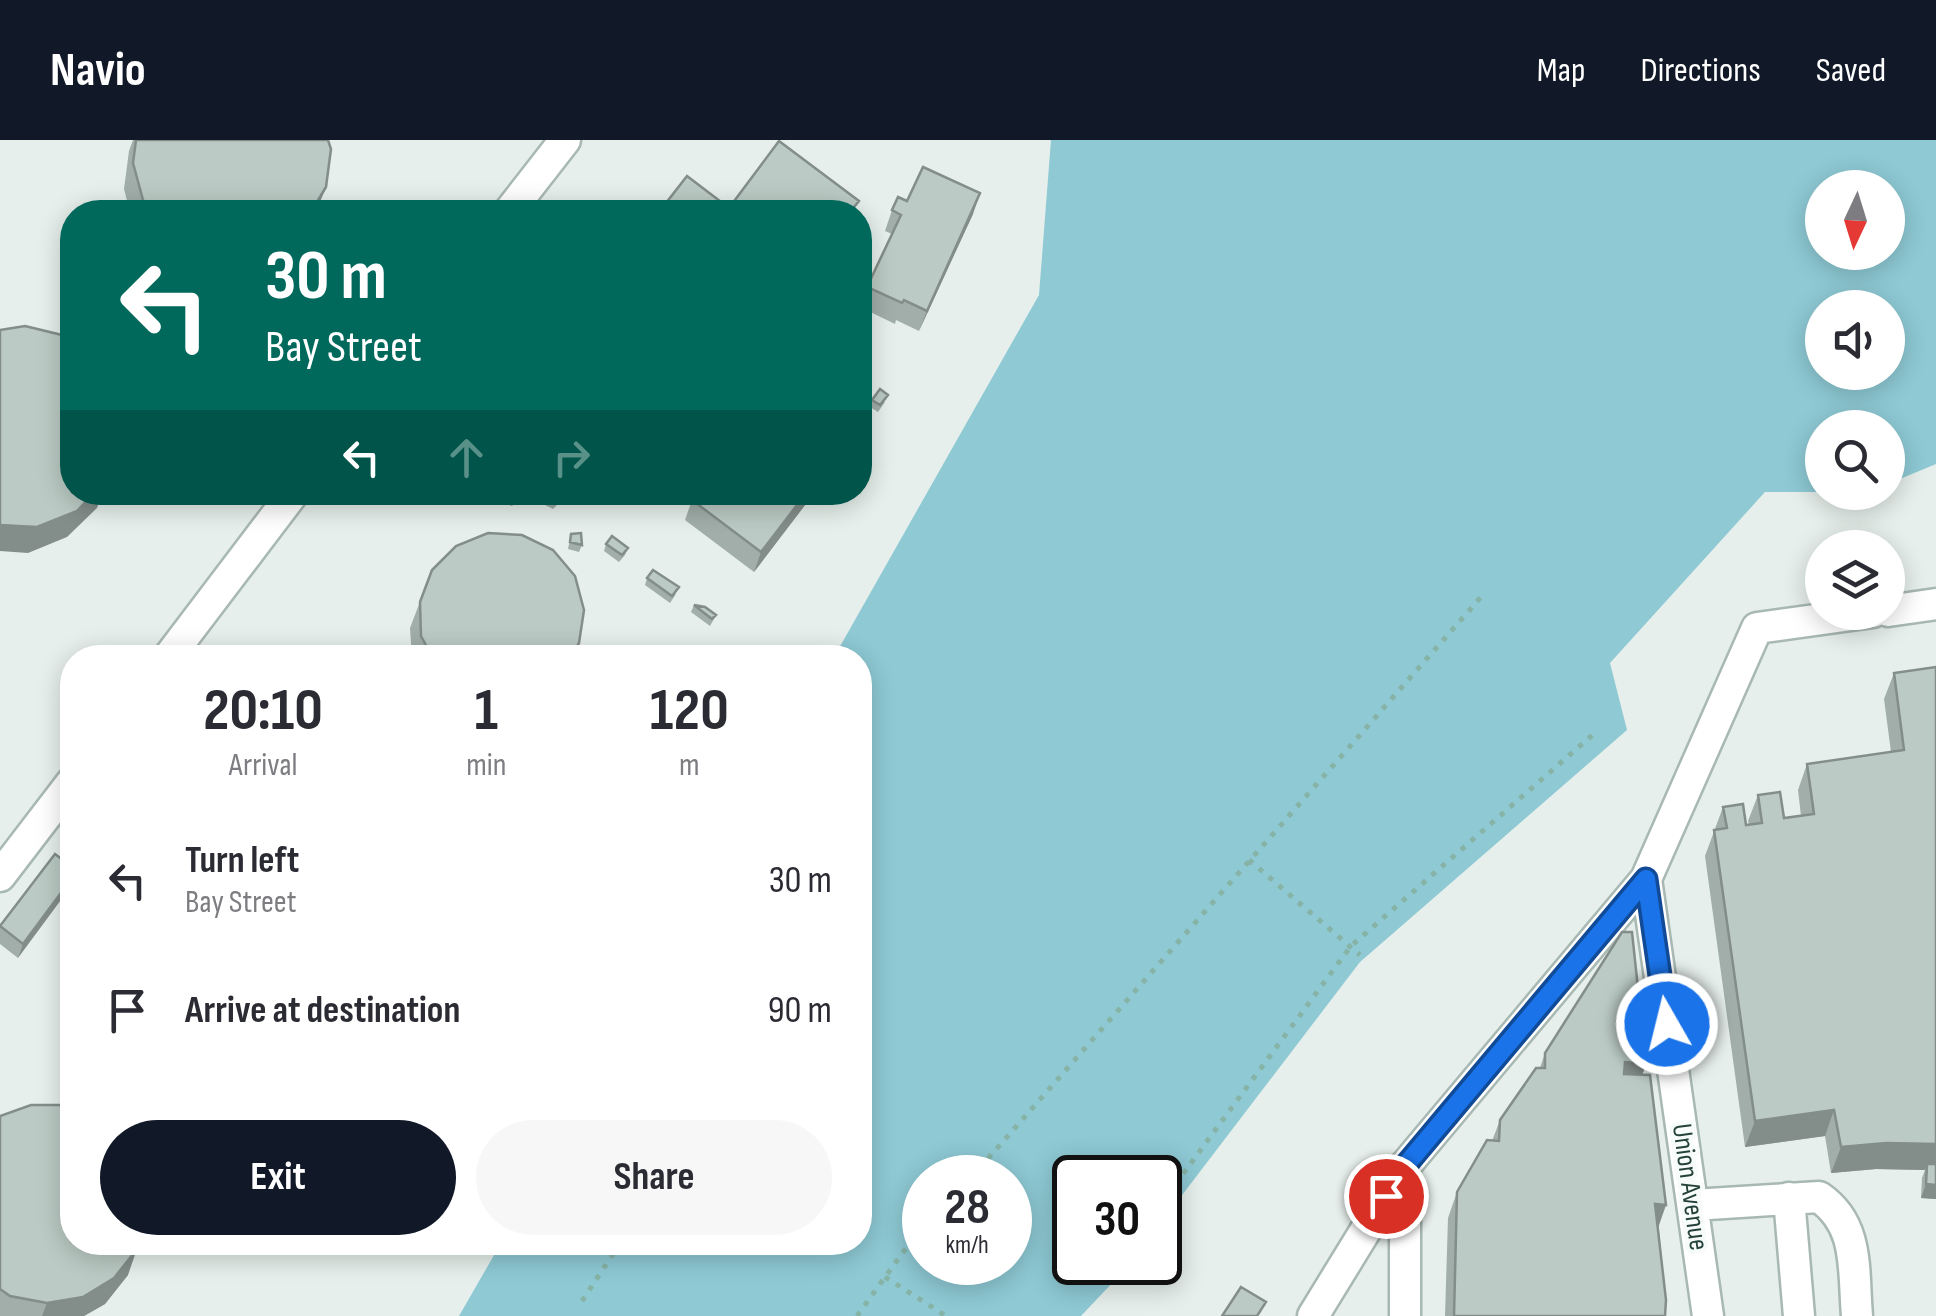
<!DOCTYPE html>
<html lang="en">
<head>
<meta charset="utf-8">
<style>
	:root { --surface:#fff; --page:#f7f7f7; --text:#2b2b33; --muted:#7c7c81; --accent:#111827 }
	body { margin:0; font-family:"Sofia Sans Condensed",sans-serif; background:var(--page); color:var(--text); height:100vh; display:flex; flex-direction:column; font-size:38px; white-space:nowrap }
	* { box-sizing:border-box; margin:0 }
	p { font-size:32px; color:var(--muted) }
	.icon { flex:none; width:55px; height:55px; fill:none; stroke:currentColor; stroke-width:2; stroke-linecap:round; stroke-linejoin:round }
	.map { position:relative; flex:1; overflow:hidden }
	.details { position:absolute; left:60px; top:505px; width:812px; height:610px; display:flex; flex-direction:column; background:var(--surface); border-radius:40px; box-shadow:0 5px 25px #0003 }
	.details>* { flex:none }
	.top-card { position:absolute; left:60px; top:60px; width:812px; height:305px; border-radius:40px; box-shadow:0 5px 25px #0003; background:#00695c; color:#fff; overflow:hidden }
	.needle { width:65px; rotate:184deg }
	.fabs { position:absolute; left:1805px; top:30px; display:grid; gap:20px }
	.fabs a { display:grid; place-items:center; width:100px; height:100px; border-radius:50%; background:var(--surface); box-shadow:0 5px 25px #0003; font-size:50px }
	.speed { position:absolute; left:902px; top:1015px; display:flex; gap:20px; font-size:50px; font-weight:700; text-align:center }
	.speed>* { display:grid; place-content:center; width:130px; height:130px; border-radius:50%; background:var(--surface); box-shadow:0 5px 25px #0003; line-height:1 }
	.speed small { font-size:25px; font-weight:400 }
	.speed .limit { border:5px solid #111; border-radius:15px; background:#fff; color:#111 }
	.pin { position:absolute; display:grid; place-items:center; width:85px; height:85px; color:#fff; margin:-42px; border:5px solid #fff; border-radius:50%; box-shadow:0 2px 10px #0007 }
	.me { position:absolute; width:110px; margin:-55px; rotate:352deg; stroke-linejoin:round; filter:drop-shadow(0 0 8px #0008) }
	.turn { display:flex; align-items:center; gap:35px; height:210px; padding:0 40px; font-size:45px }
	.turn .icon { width:130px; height:130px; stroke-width:2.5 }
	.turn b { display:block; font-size:70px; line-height:85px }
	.lanes { display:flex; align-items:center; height:95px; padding:0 40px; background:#0003; justify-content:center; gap:50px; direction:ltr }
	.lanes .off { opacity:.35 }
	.eta { display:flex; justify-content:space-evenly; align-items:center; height:170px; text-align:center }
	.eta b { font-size:60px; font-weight:700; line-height:70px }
	.cta { display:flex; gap:20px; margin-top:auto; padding:20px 40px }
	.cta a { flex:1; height:115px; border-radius:60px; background:var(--accent); color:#fff; font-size:40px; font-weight:700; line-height:115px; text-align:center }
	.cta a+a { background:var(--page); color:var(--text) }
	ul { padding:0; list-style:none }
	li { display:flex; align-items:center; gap:30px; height:130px; padding:0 40px }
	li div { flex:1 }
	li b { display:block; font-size:38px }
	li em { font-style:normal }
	header { display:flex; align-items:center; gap:60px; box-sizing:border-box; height:140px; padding:0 50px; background:var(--accent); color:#fff }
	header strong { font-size:48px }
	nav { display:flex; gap:55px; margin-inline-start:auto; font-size:35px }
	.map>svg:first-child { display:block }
	.water { fill:#8ec9d4; fill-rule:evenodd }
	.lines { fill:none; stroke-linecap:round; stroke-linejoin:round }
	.minor-casing { stroke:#a8b8b2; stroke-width:35 }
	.path { stroke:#86b3a5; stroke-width:5; stroke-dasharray:5 8; stroke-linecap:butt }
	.minor { stroke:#fff; stroke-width:30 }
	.wall { fill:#a1aea9 }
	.shaded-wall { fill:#838d89 }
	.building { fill:#bbcac4; stroke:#838d89; stroke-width:2.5 }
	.route-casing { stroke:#114b97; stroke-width:25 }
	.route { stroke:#1a73e8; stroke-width:18 }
	.labels { text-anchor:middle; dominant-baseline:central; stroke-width:9; stroke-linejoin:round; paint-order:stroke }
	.street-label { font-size:28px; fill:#24423a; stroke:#f7fbf9 }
</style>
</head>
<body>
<header>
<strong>Navio</strong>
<nav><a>Map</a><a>Directions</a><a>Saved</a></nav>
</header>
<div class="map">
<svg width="1936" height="1176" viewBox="0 0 1936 1176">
	<rect width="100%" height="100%" fill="#e6efeb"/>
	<!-- water -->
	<path class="water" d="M1051,0H1936V324L1888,344V288H1822V352H1765L1610,523L1627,590L1360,822L1160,1084V1038H1075V1122L1131,1123L1081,1176H459L501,1103L860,1102V518L834,517L1039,155ZM1822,48H1888V112H1822ZM1822,168H1888V232H1822ZM925,1038H1010V1122H925Z"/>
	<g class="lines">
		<!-- minor casing -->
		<g class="minor-casing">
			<path id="minor" d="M509,72L565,0
				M1888,471L1936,464
				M168,518L294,352
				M0,736L72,642
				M1646,739L1708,1176
				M1405,1029V1176
				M1789,1058L1799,1176
				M1693,1065L1819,1057C1860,1085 1853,1131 1857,1176
				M1313,1176L1405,1026L1646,739L1757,488L1873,472"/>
		</g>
		<!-- path -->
		<path class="path" d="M1249,720L1360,815
			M971,1038L1481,457
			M1160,1065L1351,806L1597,591
			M885,1137L946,1176
			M582,1161L621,1102
			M857,1176L909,1104"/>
		<!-- minor -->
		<use href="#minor" class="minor"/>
	</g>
	<!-- wall -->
	<path class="wall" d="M133,0H328L316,72H130L124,49L129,11Z
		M907,61L973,74L919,191L896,180L895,184L860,167L867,147L892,94L885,91L892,70Z
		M872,260L885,262L878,272L870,267Z
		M505,352H522L519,360L512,366L506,364L503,358Z
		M549,352L562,356L559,363L553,369L545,365Z
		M697,352H815L754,432L685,380L692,360Z
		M571,394L582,405L579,412L568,409Z
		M606,404L628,408L625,415L619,422L604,411Z
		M432,430L579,503L574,518H412L410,488Z
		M647,438L676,454L670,463L645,445Z
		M694,465L716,475L710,486L691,472Z
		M1936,527V1059L1921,1058L1922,1038L1925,1030L1876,1029L1831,1033L1825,996L1745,1007L1705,716L1723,667L1746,685L1749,684L1748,681L1758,655L1784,678L1801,676L1798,650L1807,624L1891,612L1884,559L1894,533Z
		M72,727L18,818L0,804V786Z
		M1545,913L1646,924L1642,935L1662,1119L1665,1176H1445L1448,1078L1457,1052L1492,1001L1500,980L1540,928Z
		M0,976L128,1135L105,1164L84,1176H0Z"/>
	<!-- shaded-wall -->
	<path class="shaded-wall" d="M326,47L316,72H311Z
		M980,53L973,74L919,191L927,171Z
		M95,352H103L97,368L67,397L28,413L0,411V385Z
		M473,352H479L478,357L466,361L469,354Z
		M807,352H815L754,432L761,412Z
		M72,738V745L18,818L23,804Z
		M1625,922L1646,924L1637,950L1616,948Z
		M1834,970L1825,996L1745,1007L1755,981Z
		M1886,1003L1936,1004V1031L1927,1024L1925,1030L1876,1029L1831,1033L1841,1007Z
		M1926,1044L1936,1045V1059L1921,1058Z
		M1655,1064L1666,1065L1657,1091Z
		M137,1109L128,1135L105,1164L84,1176H42L47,1163Z"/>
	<!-- building -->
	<path class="building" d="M136,0H328L331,9L326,47L311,72H153L143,60L133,23Z
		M779,1L859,61L850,72H659L687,36L729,68Z
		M923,27L980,53L927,171L904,160L902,163L867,147L901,75L892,70L898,57L907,61Z
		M25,186L66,196L72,201V352H95L77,371L37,387L0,385V190Z
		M880,249L888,255L880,265L872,260Z
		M506,352H522L515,359L508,357Z
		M549,352H561L562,356L556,362L547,358Z
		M697,352H807L761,412L692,360Z
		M488,393L522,395L553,410L575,436L584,470L579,503L570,518H433L421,496L420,462L432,430L456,406Z
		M581,393L582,405L570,402L571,394Z
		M612,396L628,408L622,415L606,404Z
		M653,430L679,447L672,456L647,438Z
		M694,465L705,467L716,475L712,479Z
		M1936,527V1004L1886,1003L1841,1007L1834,970L1755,981L1714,690L1727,688L1723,667L1743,664L1746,685L1762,683L1758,655L1780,652L1784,678L1814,674L1807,624L1904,610L1894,533Z
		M55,714L72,727V738L23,804L0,786Z
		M1622,792H1632L1646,924L1625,922L1624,934L1650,935L1666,1065L1655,1064L1666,1160L1665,1176H1454L1457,1052L1487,1000L1499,1001L1500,980L1536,928H1545V913Z
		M31,965H68L72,967V1102H139L137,1109L114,1138L83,1157L47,1163L10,1156L0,1149V976Z
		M1927,1024H1936V1045L1926,1044Z
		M1241,1147L1266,1162L1257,1176H1222Z"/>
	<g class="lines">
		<!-- route casing -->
		<g class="route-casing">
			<path id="route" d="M1386,1056L1405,1026L1646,739L1667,884"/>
		</g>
		<!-- route -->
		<use href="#route" class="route"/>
	</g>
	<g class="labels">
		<!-- street labels -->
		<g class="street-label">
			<text transform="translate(1690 1047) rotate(82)">Union Avenue</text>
		</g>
	</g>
</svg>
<div class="fabs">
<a><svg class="needle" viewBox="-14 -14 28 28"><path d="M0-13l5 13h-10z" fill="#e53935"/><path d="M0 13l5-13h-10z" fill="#7c7c81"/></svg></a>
<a><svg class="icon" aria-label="sound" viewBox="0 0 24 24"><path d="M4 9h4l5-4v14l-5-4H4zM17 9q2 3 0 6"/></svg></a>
<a><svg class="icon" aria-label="search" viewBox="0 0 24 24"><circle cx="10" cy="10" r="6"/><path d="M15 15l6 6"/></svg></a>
<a><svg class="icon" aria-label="layers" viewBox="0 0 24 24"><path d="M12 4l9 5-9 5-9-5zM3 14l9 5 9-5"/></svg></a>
</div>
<div class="speed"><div>28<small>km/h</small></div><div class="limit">30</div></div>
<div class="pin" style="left:1386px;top:1056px;background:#d93025"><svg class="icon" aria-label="arrive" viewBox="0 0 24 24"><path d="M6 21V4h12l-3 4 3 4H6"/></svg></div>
<svg class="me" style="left:1667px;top:884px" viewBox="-20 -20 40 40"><circle r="17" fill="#1a73e8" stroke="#fff" stroke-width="3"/><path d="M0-11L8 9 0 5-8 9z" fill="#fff"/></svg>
<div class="top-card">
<div class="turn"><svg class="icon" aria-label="left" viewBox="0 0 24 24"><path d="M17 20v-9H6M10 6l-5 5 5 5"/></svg><div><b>30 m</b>Bay Street</div></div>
<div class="lanes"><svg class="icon" aria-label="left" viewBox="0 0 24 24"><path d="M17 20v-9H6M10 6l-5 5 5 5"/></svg><svg class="icon off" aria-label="ahead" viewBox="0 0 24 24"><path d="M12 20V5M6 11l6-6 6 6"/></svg><svg class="icon off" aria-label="right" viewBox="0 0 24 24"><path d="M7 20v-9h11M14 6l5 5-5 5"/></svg></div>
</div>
<section class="details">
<div class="eta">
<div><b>20:10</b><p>Arrival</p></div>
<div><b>1</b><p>min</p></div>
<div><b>120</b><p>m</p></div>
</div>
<ul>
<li><svg class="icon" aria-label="left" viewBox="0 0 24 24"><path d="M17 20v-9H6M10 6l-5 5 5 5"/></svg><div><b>Turn left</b><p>Bay Street</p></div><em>30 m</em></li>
<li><svg class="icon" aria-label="arrive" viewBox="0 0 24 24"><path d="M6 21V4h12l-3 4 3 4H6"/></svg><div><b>Arrive at destination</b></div><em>90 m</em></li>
</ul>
<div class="cta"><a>Exit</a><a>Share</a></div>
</section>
</div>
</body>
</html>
